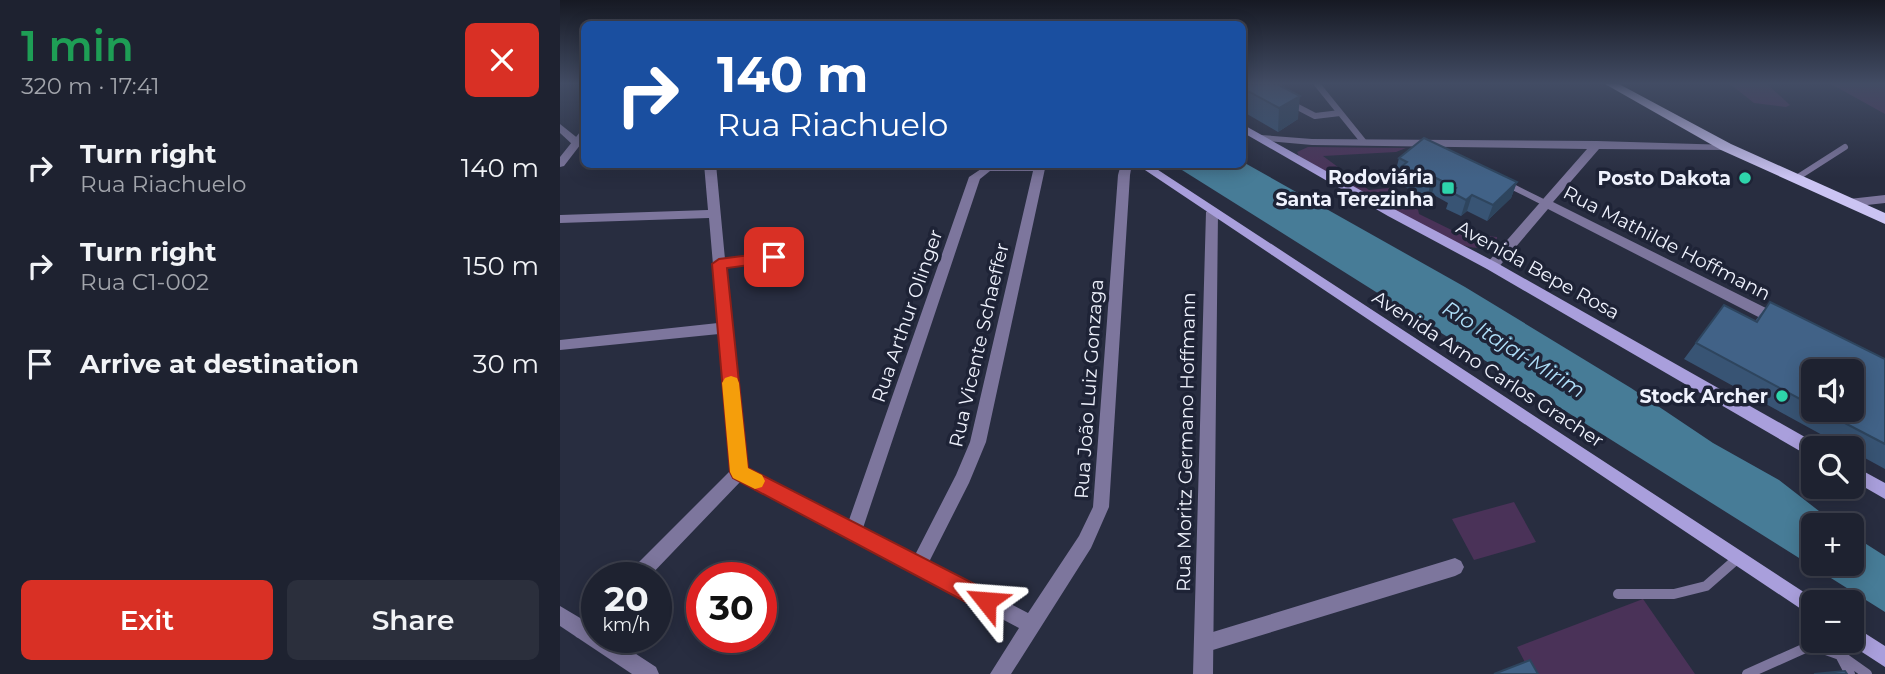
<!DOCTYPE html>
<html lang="en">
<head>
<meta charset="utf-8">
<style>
	:root { --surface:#1e2230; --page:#2b2f3c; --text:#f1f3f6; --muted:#a1a4ab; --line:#3c3f4c; --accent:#d93025 }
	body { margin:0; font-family:Montserrat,sans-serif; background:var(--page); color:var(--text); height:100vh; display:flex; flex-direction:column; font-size:26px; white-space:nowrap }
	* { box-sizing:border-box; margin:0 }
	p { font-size:23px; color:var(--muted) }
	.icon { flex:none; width:38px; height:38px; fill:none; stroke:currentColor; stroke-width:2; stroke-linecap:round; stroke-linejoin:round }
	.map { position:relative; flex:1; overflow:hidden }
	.details { display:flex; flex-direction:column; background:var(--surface); width:560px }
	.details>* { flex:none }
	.hud { position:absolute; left:21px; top:21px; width:665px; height:147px; border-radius:10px; box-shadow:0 4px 18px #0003,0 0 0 2px var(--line); background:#1a4fa0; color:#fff; overflow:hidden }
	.controls { position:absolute; left:1241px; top:359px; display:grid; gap:14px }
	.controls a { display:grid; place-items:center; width:63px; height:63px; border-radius:10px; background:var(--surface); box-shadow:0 4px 18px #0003,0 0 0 2px var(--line); font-size:35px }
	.speed { position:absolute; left:21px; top:562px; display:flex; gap:14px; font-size:35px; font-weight:700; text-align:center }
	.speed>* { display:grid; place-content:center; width:91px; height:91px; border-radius:50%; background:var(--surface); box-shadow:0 4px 18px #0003,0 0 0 2px var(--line); line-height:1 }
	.speed small { font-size:18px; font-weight:400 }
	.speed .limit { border:10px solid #d22; background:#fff; color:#111 }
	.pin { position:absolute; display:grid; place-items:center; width:60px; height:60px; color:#fff; margin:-30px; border-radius:14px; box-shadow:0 4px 10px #0006 }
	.me { position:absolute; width:77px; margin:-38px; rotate:298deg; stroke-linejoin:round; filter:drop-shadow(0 0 5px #0008) }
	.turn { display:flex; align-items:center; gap:24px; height:147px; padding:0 21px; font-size:32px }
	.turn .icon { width:91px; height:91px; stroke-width:2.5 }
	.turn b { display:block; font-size:49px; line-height:60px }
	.round { display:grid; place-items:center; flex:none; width:74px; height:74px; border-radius:10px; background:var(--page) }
	.headline { display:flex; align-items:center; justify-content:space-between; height:119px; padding:0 21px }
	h1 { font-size:42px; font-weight:600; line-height:52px; color:#1e9e55 }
	.action { display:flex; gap:14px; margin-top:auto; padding:14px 21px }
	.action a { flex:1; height:80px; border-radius:10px; background:var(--accent); color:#fff; font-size:28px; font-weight:600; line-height:80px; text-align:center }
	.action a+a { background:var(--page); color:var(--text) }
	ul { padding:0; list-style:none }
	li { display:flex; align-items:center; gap:21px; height:98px; padding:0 21px }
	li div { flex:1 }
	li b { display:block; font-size:26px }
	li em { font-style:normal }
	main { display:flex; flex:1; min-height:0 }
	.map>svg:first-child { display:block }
	.green { fill:#4a3258 }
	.water { fill:#477c97 }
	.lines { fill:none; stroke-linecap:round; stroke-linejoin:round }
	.service-far1 { stroke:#7d769d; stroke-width:6 }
	.service { stroke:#7d769d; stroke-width:10 }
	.minor { fill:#7d769d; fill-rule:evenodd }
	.tertiary { fill:#7d769d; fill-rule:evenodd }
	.secondary { fill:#a99fdc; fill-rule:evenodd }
	.primary { fill:#cbc4f3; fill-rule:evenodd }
	.wall { fill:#385474; fill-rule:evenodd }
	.shaded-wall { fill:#2e455e }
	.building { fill:#416287; stroke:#2e455e; stroke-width:2 }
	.route { fill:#d93025; stroke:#8d1f18; stroke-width:2 }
	.slow { fill:#f59e0b }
	.poi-dot { fill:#2ed4ab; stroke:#1e2336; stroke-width:2.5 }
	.labels { text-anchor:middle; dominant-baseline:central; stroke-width:7; stroke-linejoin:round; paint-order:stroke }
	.poi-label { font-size:19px; font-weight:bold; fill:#eff2fd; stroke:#1e2336; text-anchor:end }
	.street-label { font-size:19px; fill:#eff2fd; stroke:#1e2336 }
	.water-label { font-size:21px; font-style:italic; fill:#afdef8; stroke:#1e2336 }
</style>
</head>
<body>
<main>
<section class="details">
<div class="headline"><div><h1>1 min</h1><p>320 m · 17:41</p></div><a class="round" style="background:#d93025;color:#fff"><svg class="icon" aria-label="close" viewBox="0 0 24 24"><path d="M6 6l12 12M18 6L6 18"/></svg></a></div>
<ul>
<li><svg class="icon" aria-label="right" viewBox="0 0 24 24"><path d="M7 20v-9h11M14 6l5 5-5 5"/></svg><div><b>Turn right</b><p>Rua Riachuelo</p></div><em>140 m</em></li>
<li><svg class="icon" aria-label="right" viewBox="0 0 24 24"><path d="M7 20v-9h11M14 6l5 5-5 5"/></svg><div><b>Turn right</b><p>Rua C1-002</p></div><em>150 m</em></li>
<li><svg class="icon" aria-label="arrive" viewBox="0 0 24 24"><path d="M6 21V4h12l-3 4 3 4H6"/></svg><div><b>Arrive at destination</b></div><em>30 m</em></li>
</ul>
<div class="action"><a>Exit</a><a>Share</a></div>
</section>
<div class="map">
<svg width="1325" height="674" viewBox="0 0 1325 674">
	<rect width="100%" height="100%" fill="#282d40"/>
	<!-- green -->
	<path class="green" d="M1170,84H1207L1230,105L1226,107L1194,103Z
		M1271,84H1325V114Z
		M748,147L846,148L836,152L763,156L809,190L829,188L857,205L859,214L912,240L926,236L937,237V243C922,250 912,249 897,243L816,201L739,156L737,152Z
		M954,502L976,542L914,560L892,519Z
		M1083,599L1135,674H971L957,647Z"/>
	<!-- water -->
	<path class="water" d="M683,162L905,287L1071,388L1153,443L1219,480L1277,525H1253V564H1292V535L1325,556V612L614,165L682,164Z"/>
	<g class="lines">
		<!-- service-far1 -->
		<path class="service-far1" d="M757,84L803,141
			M730,103L755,116L780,113
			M1235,179L1285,147
			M947,184L987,204"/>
		<!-- service -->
		<path class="service" d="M1058,594H1114L1146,586L1178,558
			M1283,657L1307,674
			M1187,674L1252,645L1280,655L1290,674"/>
		<!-- minor -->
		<path class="minor" d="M0,124L20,140H24V146L13,145L0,133Z
			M144,164H156L165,259L214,254L220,258L214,262L166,268L187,468L289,520L409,177L427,165L486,164L426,442L409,483L369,562L468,613L519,536L533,507L558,175L561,164H572L570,175L549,507L531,548L451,674H430L459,628L181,481L88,578H66L69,572L171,470L159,334L0,350V340L158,323L149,218L0,223V215L148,210ZM430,171H473L410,442L396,475L355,555L303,528L420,179Z
			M895,558L901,561L904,567L901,573L895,576L643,653L636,651L634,644L636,637L643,635Z
			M37,607V629L23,639L16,637L14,630C18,620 27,611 37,607Z"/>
		<!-- tertiary -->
		<path class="tertiary" d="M24,131V140L4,166L0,167V157L20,132Z
			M701,135L752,139L1037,141L1170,145V149L1166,150L1039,149L993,202L1222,316L1224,320L1217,325L1212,324L988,209L937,269H927L926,266L927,263L1027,149L752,145L697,140V136Z
			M1325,195V203L1289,207L1283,203L1289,199Z
			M652,208L658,212L653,674H633L646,212Z
			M0,606L37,628V637H50L96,667L99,674H72L0,626Z"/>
		<!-- secondary -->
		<path class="secondary" d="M682,124L836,210L937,263L1259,445L1260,448H1253V457L1247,455L927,269L828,216L682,132Z
			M576,164H589L1259,602H1253V617Z
			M1292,465L1325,483V499L1292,480Z
			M1292,625L1325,646V667L1285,641L1292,640Z"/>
		<!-- primary -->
		<path class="primary" d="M1045,84H1059L1171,144L1325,213V224L1161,150Z"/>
	</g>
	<!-- wall -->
	<path class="wall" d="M682,84L738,119L718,132L682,111Z
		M839,158L957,182L951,198L927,221L907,211L901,216L886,209L888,203L872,194L867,198L837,183L839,176L835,174Z
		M1210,302L1325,359V469L1292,451V448H1286L1124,359L1164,305L1195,321ZM1253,371L1292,410H1253Z"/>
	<!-- shaded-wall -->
	<path class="shaded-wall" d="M740,96L738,119L718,132L719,108Z
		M876,178L872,194L867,198L871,182Z
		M957,182L951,198L927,221L933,205Z
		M912,195L907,211L901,216L906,200Z"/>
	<!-- building -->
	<path class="building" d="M682,84H717L740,96L719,108L682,88Z
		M864,138L957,182L933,205L912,195L906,200L891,192L896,188L876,178L871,182L841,167L847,162L839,158Z
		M1210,302L1325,359V444L1260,410H1292V371H1253V406L1136,343L1164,305L1197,322Z
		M970,660L978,674H934Z
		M1285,671L1287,674H1254Z"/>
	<!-- sky -->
	<linearGradient id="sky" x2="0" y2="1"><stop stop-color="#161923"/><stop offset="0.47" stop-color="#424c64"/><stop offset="1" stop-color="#424c64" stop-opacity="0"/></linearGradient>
	<rect width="1325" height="178" fill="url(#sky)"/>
	<!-- route -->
	<path class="route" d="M214,252L219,254L221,257L219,261L167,268L188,468L434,594L437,601L434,609L426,612L419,609L173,478L170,472L152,264L159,259Z"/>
	<!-- slow -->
	<path class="slow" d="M171,376L177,378L179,383L188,468L202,475L205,481L202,487L195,489L173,478L170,472L162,383L165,378Z"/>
	<!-- markers -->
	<g class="poi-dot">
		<circle cx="1185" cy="178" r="7"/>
		<rect x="881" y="181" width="14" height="14" rx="3.5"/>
		<circle cx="1222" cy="396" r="7"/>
	</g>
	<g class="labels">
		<!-- poi labels -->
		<g class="poi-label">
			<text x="874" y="177">Rodoviária<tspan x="874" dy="22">Santa Terezinha</tspan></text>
			<text x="1171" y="178">Posto Dakota</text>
			<text x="1208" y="396">Stock Archer</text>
		</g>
		<!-- street labels -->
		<g class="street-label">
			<text transform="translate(1107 243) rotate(27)">Rua Mathilde Hoffmann</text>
			<text transform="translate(978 270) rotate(29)">Avenida Bepe Rosa</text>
			<text transform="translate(347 316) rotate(-71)">Rua Arthur Olinger</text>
			<text transform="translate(419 345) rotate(-77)">Rua Vicente Schaeffer</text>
			<text transform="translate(928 369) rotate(33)">Avenida Arno Carlos Gracher</text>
			<text transform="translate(529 389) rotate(-86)">Rua João Luiz Gonzaga</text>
			<text transform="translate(626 442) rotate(-89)">Rua Moritz Germano Hoffmann</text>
		</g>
		<!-- water labels -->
		<g class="water-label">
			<text transform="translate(954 349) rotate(32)">Rio Itajaí-Mirim</text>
		</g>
	</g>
</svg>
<div class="controls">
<a><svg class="icon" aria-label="sound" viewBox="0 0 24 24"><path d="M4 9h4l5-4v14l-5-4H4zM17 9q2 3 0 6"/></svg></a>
<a><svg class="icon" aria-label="search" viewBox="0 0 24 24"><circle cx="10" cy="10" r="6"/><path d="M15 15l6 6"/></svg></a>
<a>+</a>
<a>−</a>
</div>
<div class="speed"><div>20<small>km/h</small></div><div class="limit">30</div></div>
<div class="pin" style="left:214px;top:257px;background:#d93025"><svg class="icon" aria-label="arrive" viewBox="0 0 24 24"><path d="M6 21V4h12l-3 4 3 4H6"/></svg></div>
<svg class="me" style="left:426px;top:601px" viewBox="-20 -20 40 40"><path d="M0-17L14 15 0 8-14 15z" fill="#d93025" stroke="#fff" stroke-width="4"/></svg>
<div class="hud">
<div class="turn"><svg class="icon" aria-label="right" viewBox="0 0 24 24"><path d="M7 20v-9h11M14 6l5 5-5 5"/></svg><div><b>140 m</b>Rua Riachuelo</div></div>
</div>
</div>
</main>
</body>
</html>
